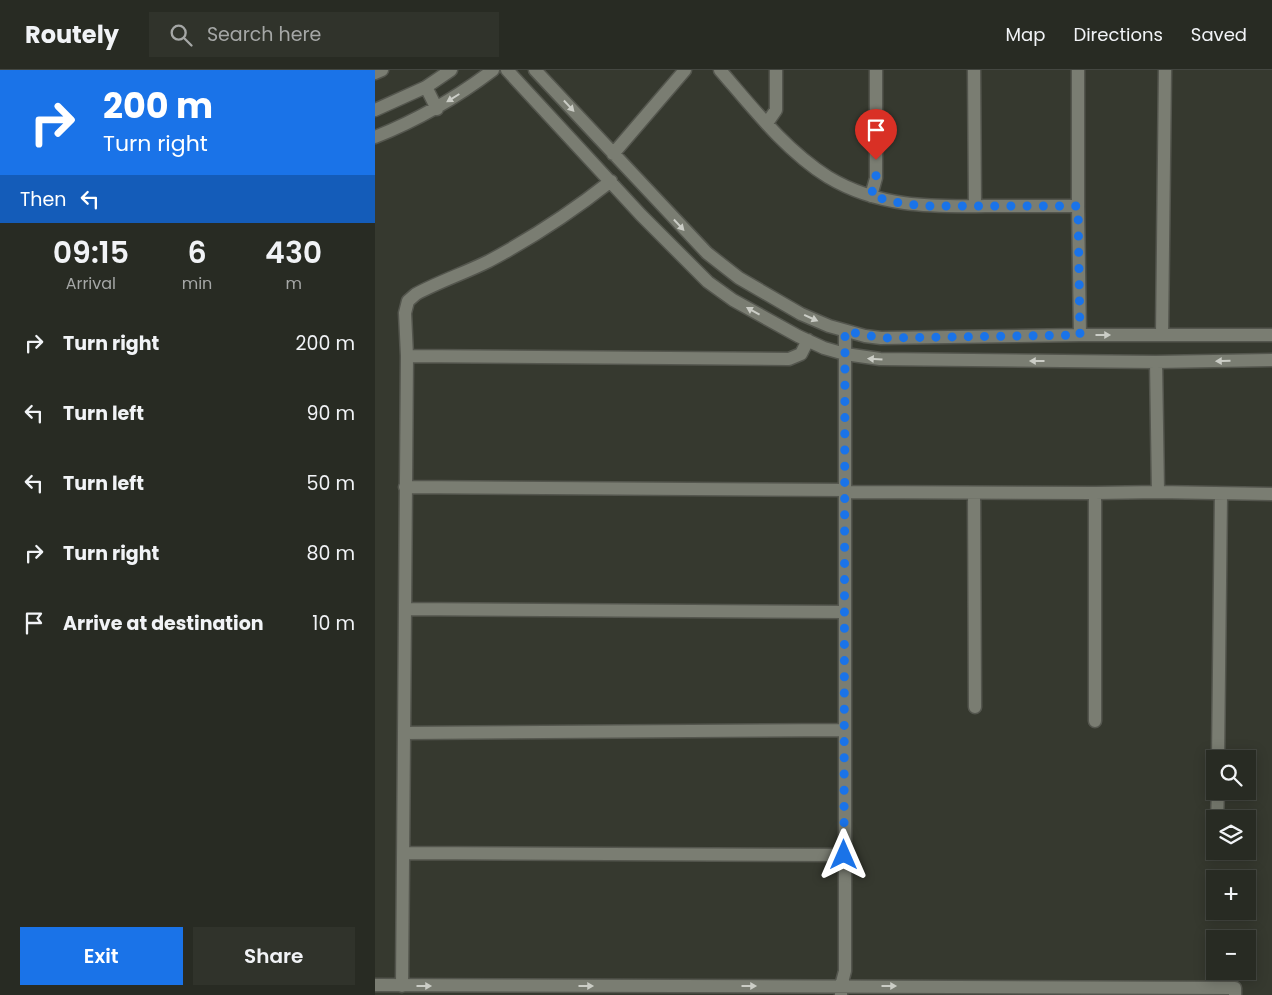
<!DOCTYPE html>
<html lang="en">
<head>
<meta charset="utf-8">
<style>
	:root { --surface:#282b23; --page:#30332b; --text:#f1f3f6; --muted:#a5a7a6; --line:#444741; --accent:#1a73e8 }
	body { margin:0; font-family:Poppins,sans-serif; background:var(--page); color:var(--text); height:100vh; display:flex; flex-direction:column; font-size:19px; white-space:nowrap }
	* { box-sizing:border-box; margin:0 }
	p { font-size:16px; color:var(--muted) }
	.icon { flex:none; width:28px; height:28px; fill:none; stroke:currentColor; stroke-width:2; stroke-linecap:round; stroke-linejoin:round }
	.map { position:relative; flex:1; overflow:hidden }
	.drawer { display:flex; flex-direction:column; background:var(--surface); width:375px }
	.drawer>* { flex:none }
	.top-card { background:#1a73e8; color:#fff; overflow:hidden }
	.buttons { position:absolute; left:831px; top:680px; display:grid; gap:10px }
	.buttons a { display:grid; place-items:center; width:50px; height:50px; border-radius:0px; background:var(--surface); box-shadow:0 2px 12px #0003,0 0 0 1px var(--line); font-size:25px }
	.pin { position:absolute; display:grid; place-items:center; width:42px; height:42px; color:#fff; margin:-51px -21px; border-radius:50% 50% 50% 0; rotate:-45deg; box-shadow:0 0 5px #0007 }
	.pin .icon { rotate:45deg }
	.me { position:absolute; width:55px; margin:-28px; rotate:0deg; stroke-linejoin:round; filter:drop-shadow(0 0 4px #0008) }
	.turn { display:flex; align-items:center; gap:18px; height:105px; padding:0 20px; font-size:22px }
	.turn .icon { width:65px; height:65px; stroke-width:2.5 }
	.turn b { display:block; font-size:35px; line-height:42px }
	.then { display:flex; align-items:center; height:48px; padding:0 20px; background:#0003; gap:10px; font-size:19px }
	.eta { display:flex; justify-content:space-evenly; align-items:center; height:85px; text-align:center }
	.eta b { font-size:30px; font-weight:600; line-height:35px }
	.action { display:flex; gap:10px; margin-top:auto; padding:10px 20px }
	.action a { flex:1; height:58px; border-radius:0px; background:var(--accent); color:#fff; font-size:20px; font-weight:600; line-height:58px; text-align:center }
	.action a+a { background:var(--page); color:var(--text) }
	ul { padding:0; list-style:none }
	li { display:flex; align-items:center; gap:15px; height:70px; padding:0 20px }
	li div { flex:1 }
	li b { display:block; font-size:19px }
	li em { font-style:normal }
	header { display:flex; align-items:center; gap:30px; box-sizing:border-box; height:70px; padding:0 25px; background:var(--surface); border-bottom:1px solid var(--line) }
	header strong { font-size:24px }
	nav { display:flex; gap:28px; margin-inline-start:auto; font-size:18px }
	.search { width:350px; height:45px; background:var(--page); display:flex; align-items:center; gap:12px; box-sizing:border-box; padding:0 18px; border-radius:0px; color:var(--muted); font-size:19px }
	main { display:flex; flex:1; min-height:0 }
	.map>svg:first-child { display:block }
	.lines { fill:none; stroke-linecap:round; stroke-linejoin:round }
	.minor-casing { stroke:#54564e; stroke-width:15 }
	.minor { stroke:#7a7d72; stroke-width:12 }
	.oneway { fill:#cbcdc6 }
	.route { stroke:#1a73e8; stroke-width:9; stroke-dasharray:0 16.2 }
</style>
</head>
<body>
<header>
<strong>Routely</strong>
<div class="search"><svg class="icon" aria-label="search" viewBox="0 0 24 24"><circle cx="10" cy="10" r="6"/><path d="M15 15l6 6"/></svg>Search here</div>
<nav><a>Map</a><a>Directions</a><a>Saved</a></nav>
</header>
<main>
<section class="drawer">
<div class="top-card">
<div class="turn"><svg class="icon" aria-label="right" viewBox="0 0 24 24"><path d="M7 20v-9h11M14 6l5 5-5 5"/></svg><div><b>200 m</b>Turn right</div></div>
<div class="then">Then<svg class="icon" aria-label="left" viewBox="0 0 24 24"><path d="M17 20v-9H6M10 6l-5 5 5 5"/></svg></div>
</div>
<div class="eta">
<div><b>09:15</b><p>Arrival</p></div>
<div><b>6</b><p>min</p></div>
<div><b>430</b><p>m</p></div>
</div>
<ul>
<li><svg class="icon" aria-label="right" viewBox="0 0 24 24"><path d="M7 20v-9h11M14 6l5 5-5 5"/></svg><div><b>Turn right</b></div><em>200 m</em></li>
<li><svg class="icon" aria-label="left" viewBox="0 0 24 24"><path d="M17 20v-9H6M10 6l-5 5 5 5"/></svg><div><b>Turn left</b></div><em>90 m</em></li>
<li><svg class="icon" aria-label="left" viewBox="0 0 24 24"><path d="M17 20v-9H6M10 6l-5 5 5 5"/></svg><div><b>Turn left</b></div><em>50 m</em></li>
<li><svg class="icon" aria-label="right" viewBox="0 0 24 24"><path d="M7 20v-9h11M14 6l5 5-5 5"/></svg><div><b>Turn right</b></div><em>80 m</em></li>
<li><svg class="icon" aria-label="arrive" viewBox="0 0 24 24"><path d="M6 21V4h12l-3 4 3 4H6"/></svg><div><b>Arrive at destination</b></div><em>10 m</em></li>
</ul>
<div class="action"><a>Exit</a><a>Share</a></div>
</section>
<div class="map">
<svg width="897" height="925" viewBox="0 0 897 925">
	<rect width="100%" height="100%" fill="#36392f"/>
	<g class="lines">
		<!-- minor casing -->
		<g class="minor-casing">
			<path id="minor" d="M132,0L266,145L333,212L358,230L423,266L449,278L470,284L505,289L781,292L897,290
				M160,0L332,183L364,208L426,244L454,256L490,266L506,268L705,265H897
				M345,0C377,37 410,80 453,107C503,137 555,137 611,136C642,136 672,136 703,136
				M599,0L600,136
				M703,0V136L705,265
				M0,3L7,0
				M51,17L62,39
				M0,40L51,17L76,0
				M392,53L401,40V0
				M0,67C43,50 81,28 118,0
				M238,84L310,0
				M496,126L501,108V0
				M787,265L790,0
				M32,286L414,289L426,284L433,270
				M781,292L783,422
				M30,417L470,420
				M471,422L720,423L783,422L897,424
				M599,423L600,637
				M720,423V651
				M30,539L469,542
				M29,663L469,660
				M843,689L846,424
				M842,749L843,721
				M28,783L469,785
				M0,915L860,918V925
				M27,916L32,286L30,243L33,231L41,224C65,211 90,203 114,191C157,168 198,141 236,111
				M466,925V916L470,901V261"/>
		</g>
		<!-- minor -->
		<use href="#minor" class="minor"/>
	</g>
	<!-- one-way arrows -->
	<defs><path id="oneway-solid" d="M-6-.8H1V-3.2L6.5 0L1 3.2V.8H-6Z" transform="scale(1.25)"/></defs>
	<g class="oneway">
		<use href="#oneway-solid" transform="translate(78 28) rotate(148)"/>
		<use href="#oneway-solid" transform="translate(194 36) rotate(47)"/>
		<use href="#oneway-solid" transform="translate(304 155) rotate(47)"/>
		<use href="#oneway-solid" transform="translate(378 241) rotate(-151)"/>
		<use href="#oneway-solid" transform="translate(436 248) rotate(24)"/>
		<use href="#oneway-solid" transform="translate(728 265)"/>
		<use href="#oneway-solid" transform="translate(500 289) rotate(-176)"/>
		<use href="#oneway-solid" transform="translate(662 291) rotate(-180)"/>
		<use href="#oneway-solid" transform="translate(848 291) rotate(179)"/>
		<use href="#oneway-solid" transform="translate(49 916)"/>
		<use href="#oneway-solid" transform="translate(211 916)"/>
		<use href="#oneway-solid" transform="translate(374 916)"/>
		<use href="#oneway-solid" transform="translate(514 916)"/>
	</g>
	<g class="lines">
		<!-- route -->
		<path class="route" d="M469,785L470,261L506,268L705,265L703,136H554L529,134L496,126L501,108V90"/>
	</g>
</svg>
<div class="buttons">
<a><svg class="icon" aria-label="search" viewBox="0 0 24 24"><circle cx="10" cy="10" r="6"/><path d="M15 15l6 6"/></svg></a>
<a><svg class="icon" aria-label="layers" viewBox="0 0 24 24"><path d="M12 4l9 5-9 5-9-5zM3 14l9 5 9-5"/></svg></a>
<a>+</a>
<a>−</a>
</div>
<div class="pin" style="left:501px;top:90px;background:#d93025"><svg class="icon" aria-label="arrive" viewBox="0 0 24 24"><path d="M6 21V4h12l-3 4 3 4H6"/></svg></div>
<svg class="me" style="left:469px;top:785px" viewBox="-20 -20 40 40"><path d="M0-17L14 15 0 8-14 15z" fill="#1a73e8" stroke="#fff" stroke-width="4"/></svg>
</div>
</main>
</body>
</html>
